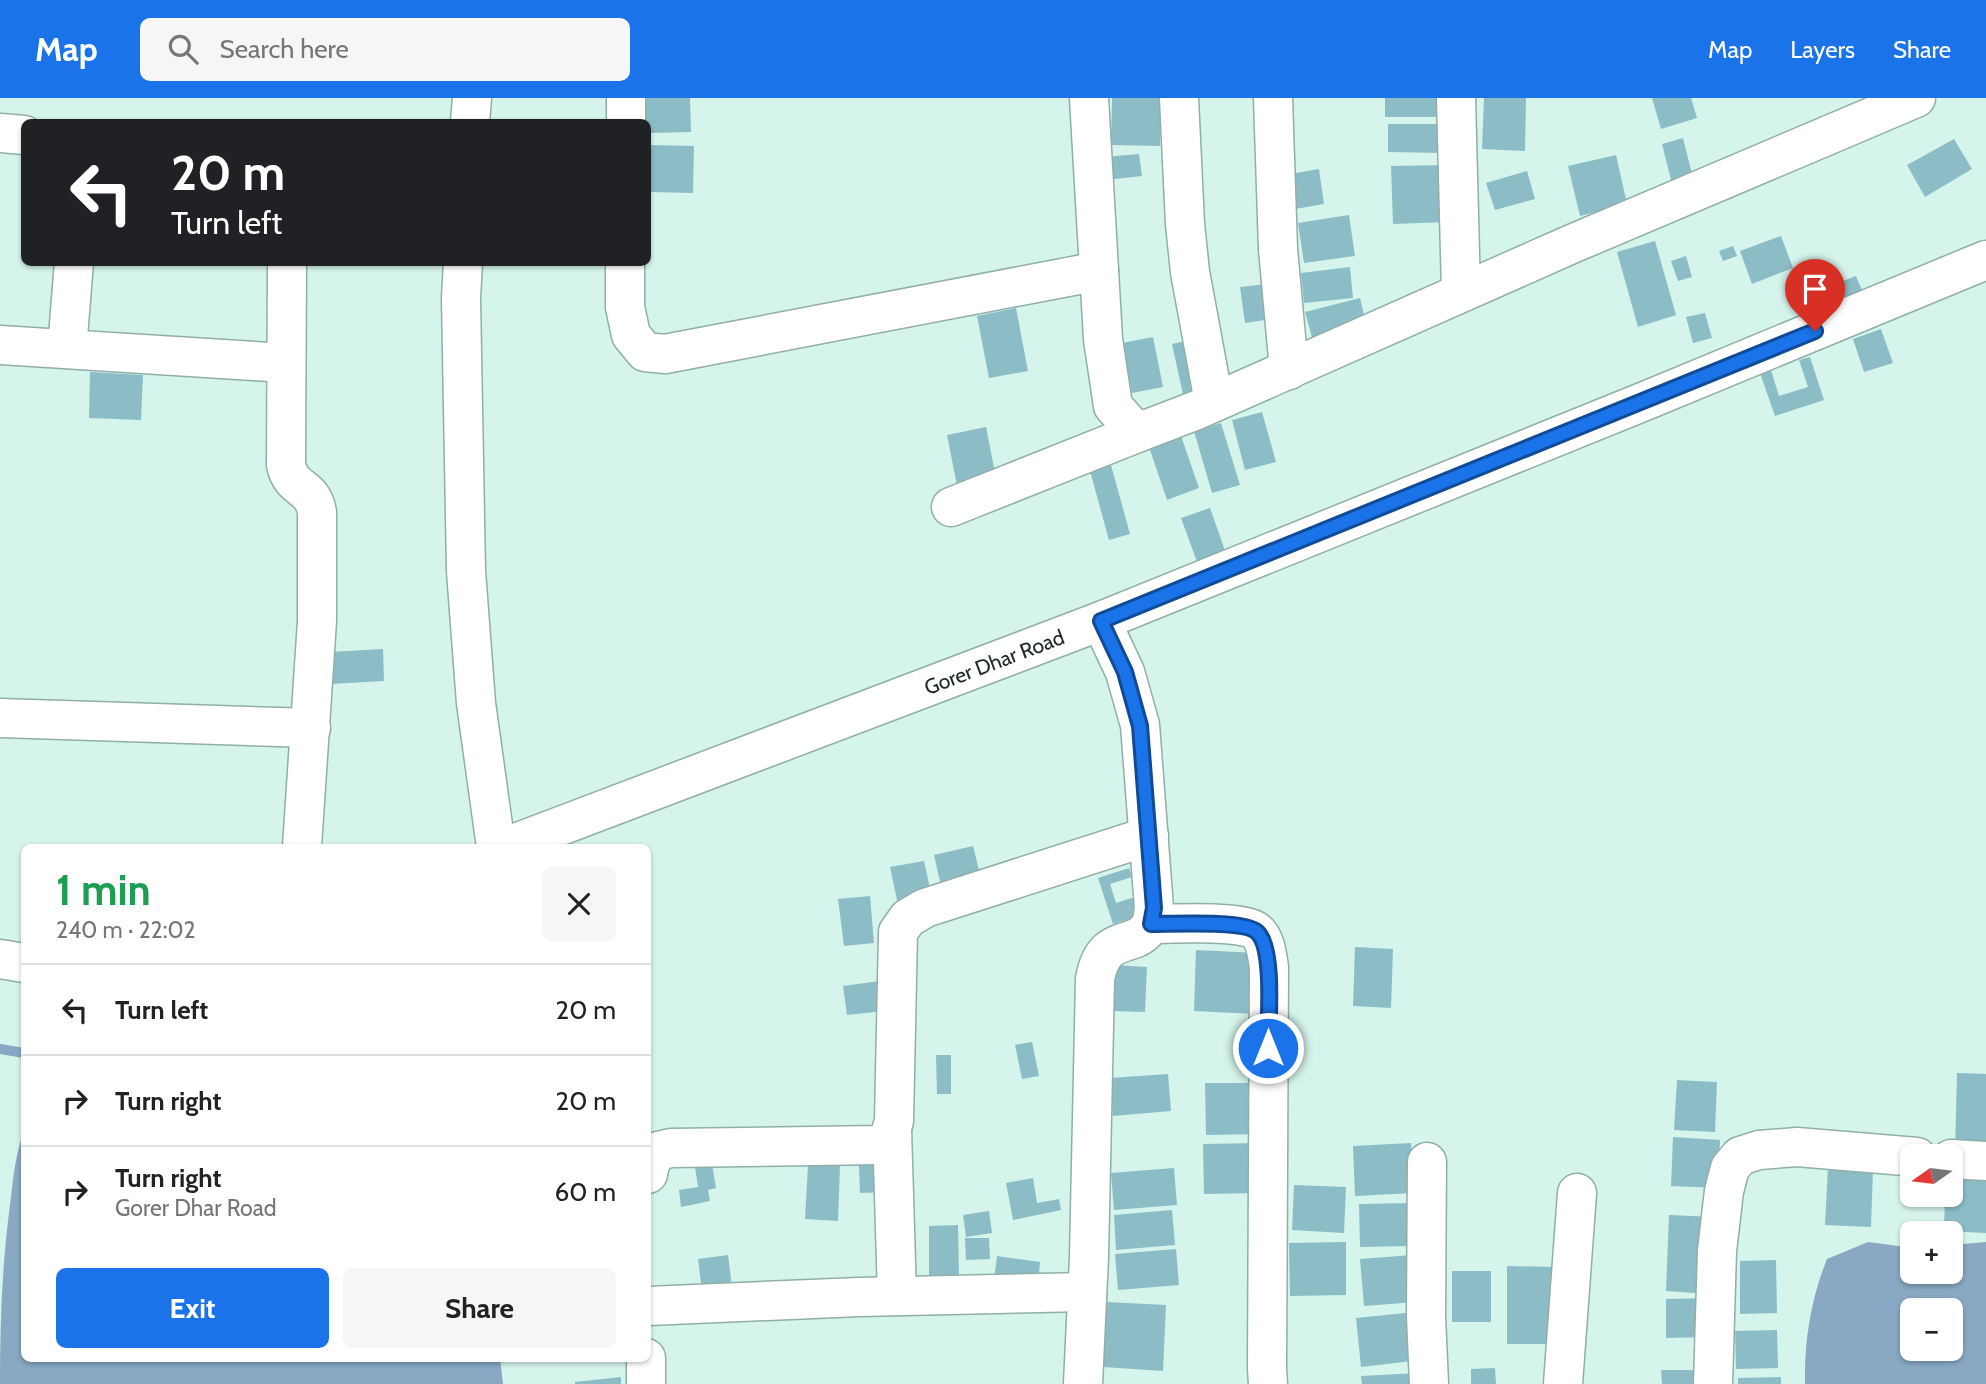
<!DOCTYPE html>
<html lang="en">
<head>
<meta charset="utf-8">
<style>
	:root { --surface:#fff; --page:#f6f6f6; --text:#222; --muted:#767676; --line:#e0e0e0; --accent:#1a73e8 }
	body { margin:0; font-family:Cabin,sans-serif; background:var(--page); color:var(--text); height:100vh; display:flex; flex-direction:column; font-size:26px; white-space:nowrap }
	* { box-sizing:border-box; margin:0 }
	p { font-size:23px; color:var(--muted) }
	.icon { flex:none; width:38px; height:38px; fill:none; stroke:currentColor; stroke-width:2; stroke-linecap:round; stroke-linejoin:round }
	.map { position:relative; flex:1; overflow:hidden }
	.side { position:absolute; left:21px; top:746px; width:630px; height:518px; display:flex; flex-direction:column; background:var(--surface); border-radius:10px; box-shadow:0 2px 5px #0004 }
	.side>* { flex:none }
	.hud { position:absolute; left:21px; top:21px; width:630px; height:147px; border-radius:10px; box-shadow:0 2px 5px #0004; background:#202124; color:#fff; overflow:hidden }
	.needle { width:46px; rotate:256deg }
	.fabs { position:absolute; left:1900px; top:1046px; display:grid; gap:14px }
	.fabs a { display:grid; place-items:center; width:63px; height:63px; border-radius:10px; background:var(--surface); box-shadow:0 2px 5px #0004; font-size:35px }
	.pin { position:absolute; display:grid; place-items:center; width:60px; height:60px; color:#fff; margin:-72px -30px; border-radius:50% 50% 50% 0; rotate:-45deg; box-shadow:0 0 7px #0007 }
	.pin .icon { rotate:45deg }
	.me { position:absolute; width:77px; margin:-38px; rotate:0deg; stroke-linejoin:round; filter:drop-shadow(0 0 5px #0008) }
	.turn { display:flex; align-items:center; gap:24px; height:147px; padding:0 35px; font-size:32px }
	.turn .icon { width:91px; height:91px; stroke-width:2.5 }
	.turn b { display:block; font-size:49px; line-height:60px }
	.round { display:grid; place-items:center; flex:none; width:74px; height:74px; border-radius:10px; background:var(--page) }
	.overview { display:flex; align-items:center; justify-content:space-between; height:119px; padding:0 35px }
	h1 { font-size:42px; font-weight:700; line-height:52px; color:#1e9e55 }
	.primary-button { display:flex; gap:14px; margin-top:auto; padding:14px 35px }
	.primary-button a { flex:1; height:80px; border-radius:10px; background:var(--accent); color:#fff; font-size:28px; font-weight:700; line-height:80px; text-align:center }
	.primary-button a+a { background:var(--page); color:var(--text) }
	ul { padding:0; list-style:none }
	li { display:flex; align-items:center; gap:21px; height:91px; padding:0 35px; border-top:2px solid var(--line) }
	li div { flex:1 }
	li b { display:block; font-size:26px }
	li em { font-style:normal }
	header { display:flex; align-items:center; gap:42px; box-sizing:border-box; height:98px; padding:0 35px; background:var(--accent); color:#fff }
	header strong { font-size:33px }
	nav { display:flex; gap:38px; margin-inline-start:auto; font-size:24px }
	.search { width:490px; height:63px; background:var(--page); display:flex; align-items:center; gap:18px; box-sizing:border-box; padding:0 24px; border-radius:10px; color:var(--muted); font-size:26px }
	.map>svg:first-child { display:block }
	.water { fill:#88a8c3; fill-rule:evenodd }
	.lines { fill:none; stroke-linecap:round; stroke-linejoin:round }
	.stream { stroke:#88a8c3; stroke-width:10 }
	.building { fill:#8cbdc7 }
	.minor-casing { stroke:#91aea8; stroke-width:41 }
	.minor { stroke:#fff; stroke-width:38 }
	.route-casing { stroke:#114b97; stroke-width:18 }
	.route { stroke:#1a73e8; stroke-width:12 }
	.labels { text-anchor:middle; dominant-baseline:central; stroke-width:6; stroke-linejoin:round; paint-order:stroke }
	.street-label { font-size:21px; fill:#1d2826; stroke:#ebfef9 }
</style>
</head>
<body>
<header>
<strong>Map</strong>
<div class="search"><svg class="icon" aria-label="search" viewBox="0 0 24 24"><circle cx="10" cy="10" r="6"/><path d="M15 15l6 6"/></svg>Search here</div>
<nav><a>Map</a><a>Layers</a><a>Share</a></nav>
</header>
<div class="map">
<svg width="1986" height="1286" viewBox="0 0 1986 1286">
	<rect width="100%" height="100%" fill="#d5f4ec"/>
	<!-- water -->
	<path class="water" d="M24,1033V1260H500L503,1286H0C0,1226 2,1166 10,1107C13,1082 15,1057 24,1033Z
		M1868,1144L1913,1150V1174H1951V1147L1986,1144V1286H1805C1804,1243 1811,1201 1827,1161ZM1913,1213H1951V1251H1913Z"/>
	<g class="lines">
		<!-- stream -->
		<path class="stream" d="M0,951L24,955"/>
	</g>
	<!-- building -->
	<path class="building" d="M642,0H690L691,34L648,35V24H642Z
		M1112,0H1160V48L1111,47Z
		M1385,0H1445V19H1385Z
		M1484,0H1526L1525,53L1482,51Z
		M1652,0H1691L1697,20L1661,31Z
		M1388,26H1444L1443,55L1388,54Z
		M1683,40L1693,80L1672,86L1662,46Z
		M1954,41L1972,71L1925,99L1907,67Z
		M648,47L694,48L693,95L648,94Z
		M1139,56L1142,78L1106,82L1104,59Z
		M1616,57L1627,106L1580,118L1568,68Z
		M1445,67L1447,124L1393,126L1391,68Z
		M1319,71L1324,106L1295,111L1290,76Z
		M1527,73L1535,101L1495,112L1486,85Z
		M1349,117L1355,158L1304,165L1298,125Z
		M1781,138L1793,170L1752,186L1740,153Z
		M1655,143L1676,217L1638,229L1617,154Z
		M1733,148L1737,158L1723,163L1719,153Z
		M1686,158L1692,179L1678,183L1671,163Z
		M1350,169L1353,200L1304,205L1301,175Z
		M1856,178L1866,202L1826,218L1816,193Z
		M1267,186L1271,221L1245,225L1240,189Z
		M1360,200L1367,229L1313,243L1305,214Z
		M1016,210L1028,273L989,280L977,218Z
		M1705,215L1712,240L1693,245L1686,219Z
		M1881,231L1893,265L1864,274L1853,241Z
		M1153,239L1163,289L1132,295L1122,245Z
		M1194,241L1206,296L1184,301L1172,246Z
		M1810,259L1824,302L1775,318L1760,275L1771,272L1779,298L1808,289L1799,262Z
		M90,274L143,277L141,322L89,320Z
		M1262,314L1276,364L1245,372L1232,322Z
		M1221,325L1240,387L1212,395L1194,333Z
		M986,329L997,385L958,393L947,337Z
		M1180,335L1199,390L1167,402L1148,346Z
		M1111,367L1130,436L1109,442L1090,373Z
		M1210,410L1228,461L1200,472L1181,420Z
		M383,551L384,583L331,586L329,554Z
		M973,748L983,788L943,797L934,757Z
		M924,763L932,800L898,807L890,769Z
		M1129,770L1132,779L1110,786L1116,805L1138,798L1143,816L1113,826L1098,780Z
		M870,798L874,845L844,848L838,801Z
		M1355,849L1393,851L1391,910L1353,908Z
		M1196,852L1258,855L1255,916L1194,913Z
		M1114,867L1147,869L1145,914L1113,913Z
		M880,883L884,913L847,917L843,888Z
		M1032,944L1039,978L1022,981L1015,947Z
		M936,957H951V996H937Z
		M1957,975L1986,976V1056L1955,1055Z
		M1168,976L1171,1013L1113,1018L1110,980Z
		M1677,982L1717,984L1715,1034L1674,1032Z
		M1205,985H1259L1260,1036L1206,1037Z
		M1673,1039L1720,1042L1718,1090L1671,1088Z
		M1259,1045L1260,1095L1204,1096L1203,1046Z
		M1411,1045L1413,1095L1355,1098L1353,1048Z
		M712,1066L716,1090L708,1092L710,1103L681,1109L679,1092L698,1089L695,1069Z
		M888,1066V1094L860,1095L859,1067Z
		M808,1067L840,1068L838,1123L805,1121Z
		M1828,1069L1873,1071L1871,1129L1825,1127Z
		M1174,1070L1177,1107L1114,1112L1111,1075Z
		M1951,1077L1986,1079V1135L1944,1133L1945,1097H1951Z
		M1033,1080L1037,1105L1059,1101L1061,1112L1013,1122L1006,1085Z
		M1294,1087L1346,1089L1344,1135L1292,1132Z
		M1412,1105V1148L1360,1149L1359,1106Z
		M1172,1112L1175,1147L1116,1152L1114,1117Z
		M989,1113L992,1135L966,1139L963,1117Z
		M1669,1117L1714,1119L1710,1196L1666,1193Z
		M958,1127L959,1179H929V1128Z
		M965,1140H989L990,1161L966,1162Z
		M1346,1144V1197L1290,1198L1289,1145Z
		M1176,1151L1179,1187L1118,1192L1115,1156Z
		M728,1157L732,1189L702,1193L698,1161Z
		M1412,1157L1416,1204L1364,1208L1360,1161Z
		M997,1158L1040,1164L1038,1187L994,1182Z
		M1776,1162L1777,1215L1740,1216V1163Z
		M1507,1168L1553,1169V1246H1507Z
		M1452,1173H1491V1224H1452Z
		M1710,1200L1711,1239L1666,1240V1201Z
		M1106,1204L1166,1207L1163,1273L1103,1269Z
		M1415,1214L1421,1262L1361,1269L1356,1220Z
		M1777,1232L1778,1270L1736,1271L1735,1233Z
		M1495,1270L1496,1286H1471V1271Z
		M1661,1272H1705L1706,1286H1662Z
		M1418,1275L1419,1286H1362L1361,1278Z
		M621,1279V1286H575V1284Z
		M1781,1279V1286H1738V1280Z"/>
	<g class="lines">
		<!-- minor casing -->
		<g class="minor-casing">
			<g id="minor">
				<path d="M1089,0L1103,241L1113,308L1137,335L1197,312L1574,145L1916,0"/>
				<path d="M1179,0L1185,126L1190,174L1214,304"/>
				<path d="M1273,0L1278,151L1289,272"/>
				<path d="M1456,0L1461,194"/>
				<path d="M470,24L472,0"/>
				<path d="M626,24V0"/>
				<path d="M0,35L24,37"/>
				<path d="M287,164L286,367C292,394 312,386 317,414V523L302,749"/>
				<path d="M463,164L461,200L466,473L476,605L496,749"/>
				<path d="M625,164V209L631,237L645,254L665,256L1099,173"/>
				<path d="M0,247L286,265"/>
				<path d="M67,251L74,164"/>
				<path d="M951,409L1137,335"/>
				<path d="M0,620L311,630"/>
				<path id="s1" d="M505,749L1101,523L1645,303L1986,162"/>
				<path d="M1151,826C1171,826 1243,822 1256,833C1266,841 1267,858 1269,869L1267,1271L1268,1286"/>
				<path d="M0,861L24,865"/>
				<path d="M892,1031L897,1198"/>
				<path d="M1951,1061L1986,1063"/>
				<path d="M1427,1064L1426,1218L1429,1286"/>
				<path d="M648,1076L650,1065L658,1053L671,1050L879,1047L889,1040L894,1023L898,834L908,820L925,810L1149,738"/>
				<path d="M648,1208L859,1199L1087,1194"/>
				<path d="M646,1260V1286"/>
				<path d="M1083,1286L1089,1159L1095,881C1104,831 1136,854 1151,826C1153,822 1153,814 1154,810L1140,627L1125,574L1101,523"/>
				<path d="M1563,1286L1577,1095"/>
				<path d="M1713,1286L1717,1153L1724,1093L1730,1070L1740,1058L1759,1052L1797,1049L1917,1059"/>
			</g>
		</g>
		<!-- minor -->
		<use href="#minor" class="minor"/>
	</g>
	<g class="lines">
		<!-- route casing -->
		<g class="route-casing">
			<path id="route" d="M1268,950C1268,926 1275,850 1257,834C1245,822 1171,826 1151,826L1154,810L1140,628L1125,574L1101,523L1815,233"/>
		</g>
		<!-- route -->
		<use href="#route" class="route"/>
	</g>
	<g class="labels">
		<!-- street labels -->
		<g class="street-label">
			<text stroke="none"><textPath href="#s1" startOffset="523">Gorer Dhar Road</textPath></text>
		</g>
	</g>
</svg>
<div class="fabs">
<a><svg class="needle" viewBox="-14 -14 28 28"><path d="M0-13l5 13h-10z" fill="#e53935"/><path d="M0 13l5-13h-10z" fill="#767676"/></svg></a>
<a>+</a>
<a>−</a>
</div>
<div class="pin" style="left:1815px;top:233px;background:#d93025"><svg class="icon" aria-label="arrive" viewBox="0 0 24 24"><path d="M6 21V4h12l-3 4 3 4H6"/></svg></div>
<svg class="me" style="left:1268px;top:950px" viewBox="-20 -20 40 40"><circle r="17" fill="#1a73e8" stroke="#fff" stroke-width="3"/><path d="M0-11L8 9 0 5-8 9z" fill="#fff"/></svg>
<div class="hud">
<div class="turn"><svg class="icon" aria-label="left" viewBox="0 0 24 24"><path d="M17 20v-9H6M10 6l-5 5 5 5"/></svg><div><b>20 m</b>Turn left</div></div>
</div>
<section class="side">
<div class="overview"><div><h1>1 min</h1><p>240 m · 22:02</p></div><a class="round"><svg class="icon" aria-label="close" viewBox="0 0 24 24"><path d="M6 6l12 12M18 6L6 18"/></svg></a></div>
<ul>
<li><svg class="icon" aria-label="left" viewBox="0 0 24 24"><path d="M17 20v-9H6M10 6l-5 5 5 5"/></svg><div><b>Turn left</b></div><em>20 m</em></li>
<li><svg class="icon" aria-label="right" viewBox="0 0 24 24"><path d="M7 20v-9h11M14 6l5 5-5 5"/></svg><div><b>Turn right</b></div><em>20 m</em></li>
<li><svg class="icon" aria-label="right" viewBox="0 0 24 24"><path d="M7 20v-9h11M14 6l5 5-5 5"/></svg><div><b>Turn right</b><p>Gorer Dhar Road</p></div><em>60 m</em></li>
</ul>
<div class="primary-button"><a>Exit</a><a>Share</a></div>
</section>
</div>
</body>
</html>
